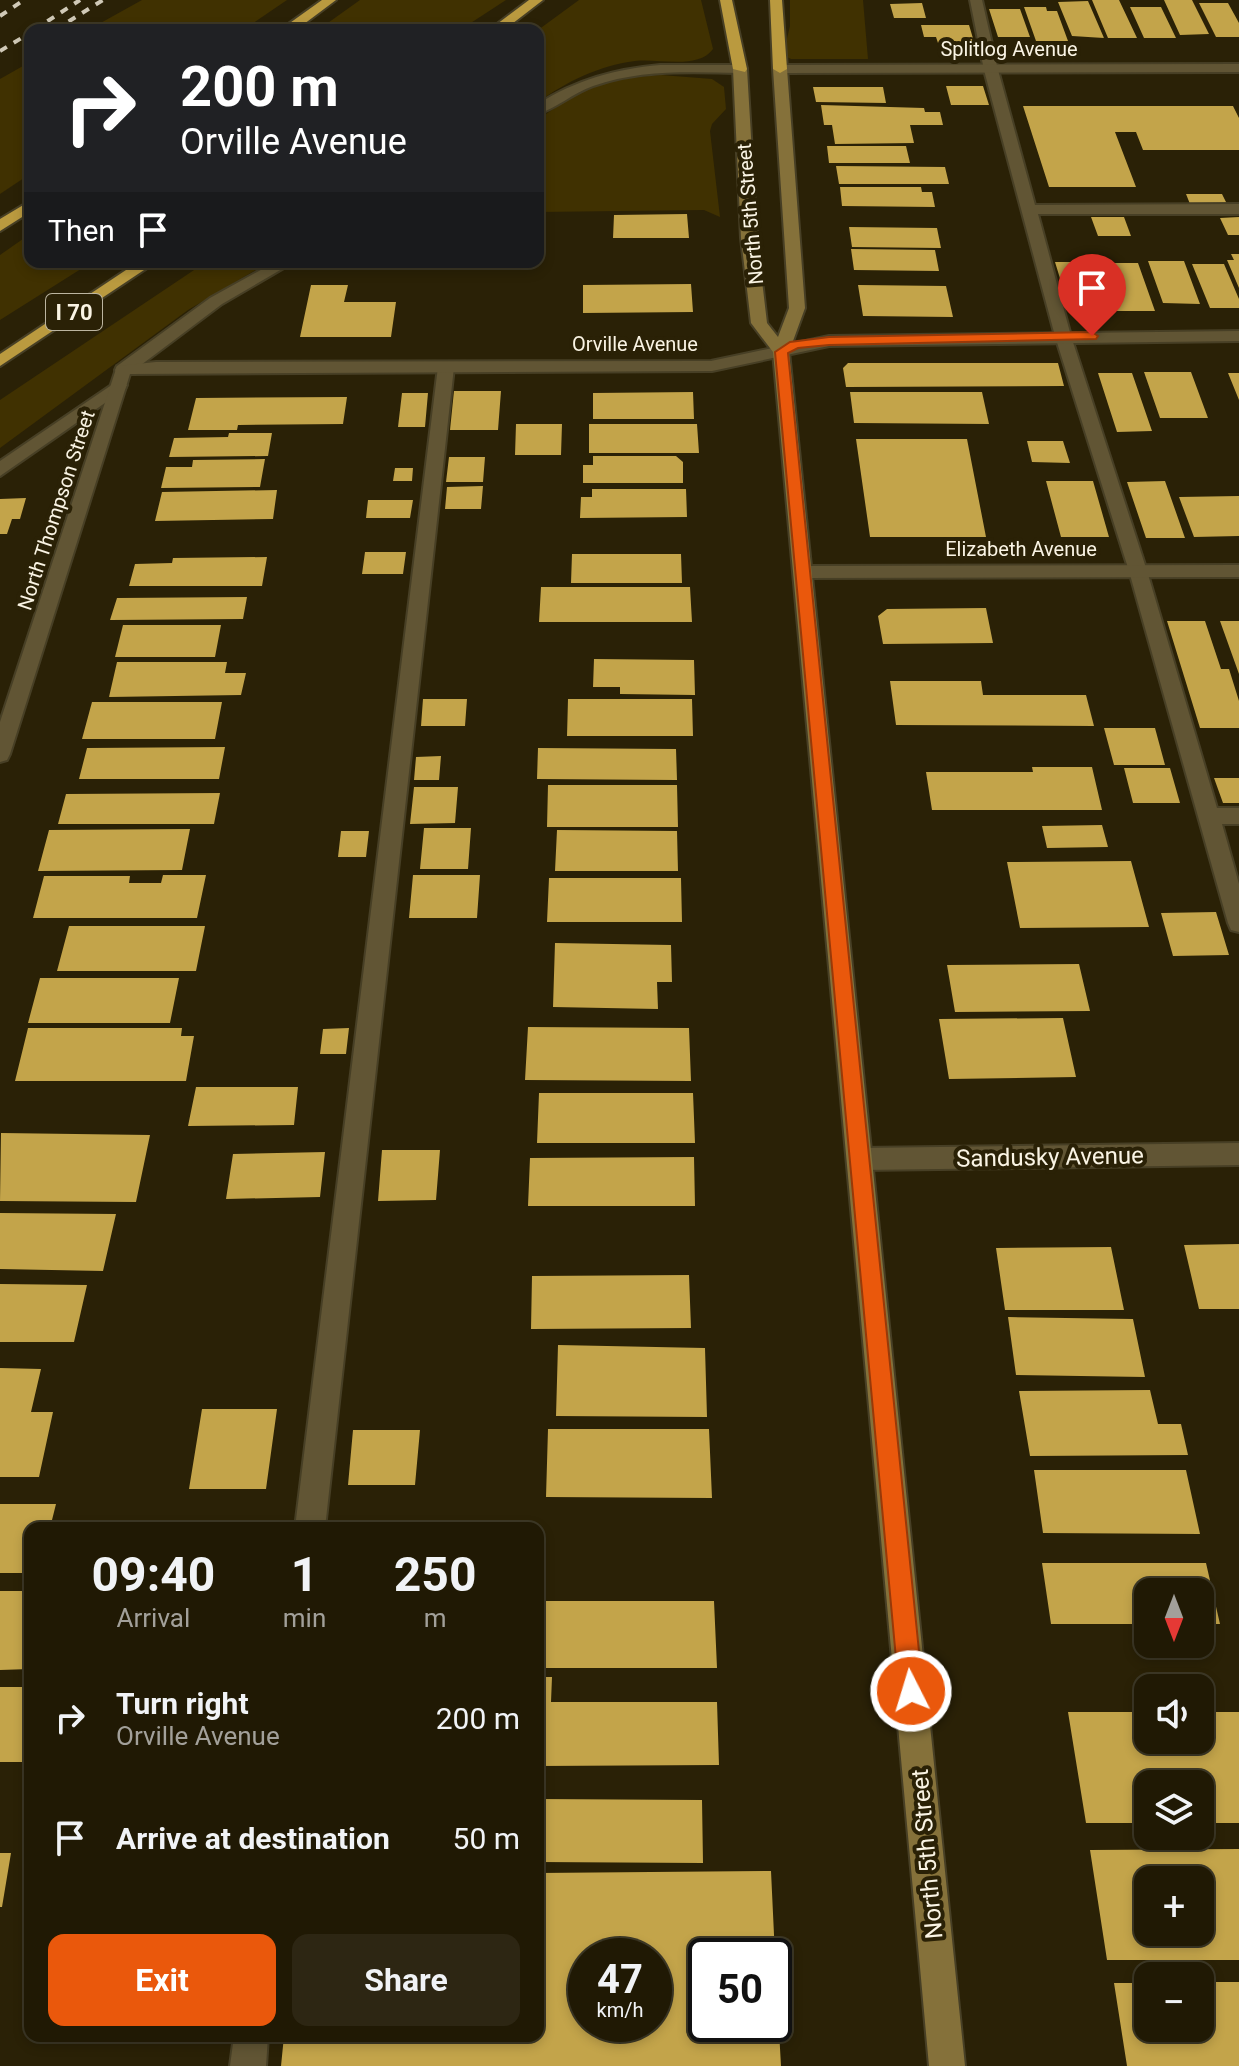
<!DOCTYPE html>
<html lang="en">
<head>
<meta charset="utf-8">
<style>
	:root { --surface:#201904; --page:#2d2613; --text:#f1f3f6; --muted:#a2a09a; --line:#3d3826; --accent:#ea580c }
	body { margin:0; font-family:Roboto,sans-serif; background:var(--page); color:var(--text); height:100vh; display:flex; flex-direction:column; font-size:30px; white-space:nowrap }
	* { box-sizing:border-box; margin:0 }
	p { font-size:26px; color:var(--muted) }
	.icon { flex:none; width:44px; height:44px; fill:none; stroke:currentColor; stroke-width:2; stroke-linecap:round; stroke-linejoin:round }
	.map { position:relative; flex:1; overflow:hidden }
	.side { position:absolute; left:24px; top:1522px; width:520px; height:520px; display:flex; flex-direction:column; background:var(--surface); border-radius:16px; box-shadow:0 4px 12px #0003,0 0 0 2px var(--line) }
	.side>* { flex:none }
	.top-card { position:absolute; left:24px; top:24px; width:520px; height:244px; border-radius:16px; box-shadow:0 4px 12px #0003,0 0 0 2px var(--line); background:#202124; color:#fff; overflow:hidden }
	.needle { width:52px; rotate:180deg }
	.fabs { position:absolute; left:1134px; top:1578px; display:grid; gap:16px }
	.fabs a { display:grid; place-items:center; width:80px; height:80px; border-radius:16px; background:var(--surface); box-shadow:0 4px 12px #0003,0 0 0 2px var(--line); font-size:40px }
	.speed { position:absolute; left:568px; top:1938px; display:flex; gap:16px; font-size:40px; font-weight:700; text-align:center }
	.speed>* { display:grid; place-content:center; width:104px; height:104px; border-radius:50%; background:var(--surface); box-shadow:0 4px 12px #0003,0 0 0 2px var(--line); line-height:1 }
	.speed small { font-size:20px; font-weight:400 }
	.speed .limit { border:4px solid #111; border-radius:12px; background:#fff; color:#111 }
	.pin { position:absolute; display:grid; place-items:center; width:68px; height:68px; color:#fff; margin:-82px -34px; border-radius:50% 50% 50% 0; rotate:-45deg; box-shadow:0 0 8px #0007 }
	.pin .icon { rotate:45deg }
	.me { position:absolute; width:88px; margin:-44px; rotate:355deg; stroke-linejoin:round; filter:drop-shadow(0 0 6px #0008) }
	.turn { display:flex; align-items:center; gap:28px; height:168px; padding:0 24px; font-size:36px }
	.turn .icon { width:104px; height:104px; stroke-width:2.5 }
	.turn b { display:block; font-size:56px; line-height:68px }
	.then { display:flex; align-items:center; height:76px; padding:0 24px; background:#0003; gap:16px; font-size:30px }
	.eta { display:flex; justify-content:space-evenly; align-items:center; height:136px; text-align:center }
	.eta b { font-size:48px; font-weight:700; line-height:56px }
	.action { display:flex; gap:16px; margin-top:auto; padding:16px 24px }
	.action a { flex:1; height:92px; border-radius:16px; background:var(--accent); color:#fff; font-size:32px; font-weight:700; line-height:92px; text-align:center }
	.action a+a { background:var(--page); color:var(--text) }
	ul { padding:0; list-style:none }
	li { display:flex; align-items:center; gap:24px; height:120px; padding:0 24px }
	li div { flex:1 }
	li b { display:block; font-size:30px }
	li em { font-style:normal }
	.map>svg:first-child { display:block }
	.green { fill:#403101 }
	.building { fill:#c3a44a; fill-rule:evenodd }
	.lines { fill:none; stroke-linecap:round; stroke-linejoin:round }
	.lane-casing { stroke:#473f25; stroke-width:4 }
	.street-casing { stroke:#473f25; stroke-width:4 }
	.secondary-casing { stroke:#473f25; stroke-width:4 }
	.highway-casing { stroke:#473f25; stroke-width:4 }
	.lane { fill:#615534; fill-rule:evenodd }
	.street { fill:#615534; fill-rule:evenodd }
	.secondary { fill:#85713a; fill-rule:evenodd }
	.highway { fill:#ba9a3f; fill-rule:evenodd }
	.rail { stroke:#d0c9b7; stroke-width:4; stroke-dasharray:8 8; stroke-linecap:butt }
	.route { fill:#ea580c; stroke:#983908; stroke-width:2 }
	.labels { text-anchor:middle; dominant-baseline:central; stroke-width:8; stroke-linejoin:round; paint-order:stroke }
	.far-street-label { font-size:20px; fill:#faf4e4; stroke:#2a2106 }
	.shield { fill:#2a2106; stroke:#bcb5a1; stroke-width:2 }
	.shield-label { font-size:22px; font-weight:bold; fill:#faf4e4 }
	.street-label { font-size:24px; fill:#faf4e4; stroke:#2a2106 }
</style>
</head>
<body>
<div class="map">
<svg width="1239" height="2066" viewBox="0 0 1239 2066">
	<rect width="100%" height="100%" fill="#2a2106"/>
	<!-- green -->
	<path class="green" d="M142,0H287L243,30H88Z
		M360,0H506L460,30H318Z
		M579,0H701L713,49C698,70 658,58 635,61C598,66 568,81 538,102V30Z
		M790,0H863L868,59H791L783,55L790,26Z
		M30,62V174L0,194V79Z
		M661,75L712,79L724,87L726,109L712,124L710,131L720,217L704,210L538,212V120C582,87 607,79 661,75Z
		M30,234V262H92L0,320V255Z
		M206,262H269L188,310L0,448V400Z"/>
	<!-- building -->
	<path class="building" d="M1092,0H1119L1137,38H1108Z
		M1164,0H1192L1209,34L1180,35Z
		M1088,1L1104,38L1072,36L1058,2Z
		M922,3L926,18H894L890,4Z
		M1199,3H1228L1239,23V37H1216Z
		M1024,7H1046L1047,11H1057L1068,41H1036Z
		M1130,7H1161L1176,38H1144Z
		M989,9H1020L1030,37H998Z
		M921,25H969L975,45L939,46L936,37H924Z
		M946,86H983L989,105H951Z
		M813,87H883L886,103L816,102Z
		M821,105L924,108L925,112H940L943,125H910L914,143L835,144L832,125H824Z
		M1023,106H1233L1239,118V150H1143L1136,132H1115L1136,187H1049Z
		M827,146H906L910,163H829Z
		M836,166L945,167L949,184H839Z
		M840,187H921L922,192H932L935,207L842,206Z
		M1186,194H1222L1227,204H1190Z
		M687,214L689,238H613L614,215Z
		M1091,217H1124L1131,236H1098Z
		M1239,217V235H1228L1220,218Z
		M849,227L937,228L941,248L852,247Z
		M851,249L935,250L939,271L854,270Z
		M1231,254H1239V288L1227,260H1234Z
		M1148,261H1184L1200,304L1163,303Z
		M1055,262H1095L1111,311H1070Z
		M1101,263H1138L1155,311H1117Z
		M1192,264H1224L1239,299V308H1210Z
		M691,284L693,312L583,313V285Z
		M311,285H348L344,302H396L391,337H300Z
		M858,285L946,286L953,317L863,316Z
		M848,363H1058L1064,386L846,387L843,368Z
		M1144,372H1191L1208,418H1160Z
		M1098,373H1132L1152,431L1117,432Z
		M1228,373H1239V400Z
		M454,391H501L498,430H450Z
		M693,392L694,419H593V393Z
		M850,392H982L989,424L854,423Z
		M402,393H428L425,427H398Z
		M347,397L343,424L238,425L237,430H188L196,398Z
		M516,424H562L561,455H515Z
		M589,424H697L699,453H589Z
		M229,433H272L268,456L169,457L174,438L228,437Z
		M856,439H967L986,537H870Z
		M1027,441H1063L1070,463L1032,462Z
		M593,456H676L683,462V483H583V465H593Z
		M449,457H485L483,482H446Z
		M265,459L260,487L161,488L166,467H192L193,460Z
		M395,468H413L412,481H393Z
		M1046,481H1093L1109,537H1061Z
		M1165,481L1185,538H1146L1127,482Z
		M483,486L481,509H445L447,487Z
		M592,489H686L687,517L580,518L581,497H592Z
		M277,490L273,519L155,521L162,492Z
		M1239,496V536L1194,537L1179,497Z
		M26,498L20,519H12L7,534H0V499Z
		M368,500H413L410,518H366Z
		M365,552H406L403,574H362Z
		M572,554H681L682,583H571Z
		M267,557L262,586H129L135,564L172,563L173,558Z
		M541,587H690L692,622H539Z
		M247,597L243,619L110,620L117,598Z
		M986,608L993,643L883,644L878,616L887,609Z
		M1167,621H1205L1221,669H1229L1239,701V728H1200Z
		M1220,621H1239V674Z
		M123,625H221L215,657H115Z
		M594,659L694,660L695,695L620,694V687H593Z
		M117,662H227L225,673H246L241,695L109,697Z
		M890,681H981L983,695H1086L1094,726L896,725Z
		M423,699H467L465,726H421Z
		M568,699H692L693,736H567Z
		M92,702H222L215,739H82Z
		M1104,728H1155L1165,765H1114Z
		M225,747L219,779H79L87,748Z
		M538,748L676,749L677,780L537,779Z
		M441,756L439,780H414L416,757Z
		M1032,767H1092L1102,810H932L926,772H1033Z
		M1124,768H1170L1180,803H1133Z
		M1214,778H1239V803H1223Z
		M548,785H677L678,827H547Z
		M414,787H458L455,823L410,824Z
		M220,793L214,824H58L66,794Z
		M1102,825L1108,847L1047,848L1042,826Z
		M424,828H471L468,869H420Z
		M190,829L182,870L38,871L49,830Z
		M557,830L677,831L678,871H555Z
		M341,831H369L366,857H338Z
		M1131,861L1149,927L1020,928L1007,862Z
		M163,875H206L197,918H33L44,876H130L129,883H161Z
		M413,875H480L477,918H409Z
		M549,878H681L682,922H547Z
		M1216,912L1229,955L1173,956L1161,913Z
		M69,926H205L196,971H57Z
		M555,943L671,945L672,982H657L658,1009L553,1007Z
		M1079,964L1090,1011L955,1012L947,965Z
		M40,978H179L170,1023H28Z
		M1063,1018L1076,1077L949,1079L939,1019Z
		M528,1027L689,1028L691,1081L525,1080Z
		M28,1028H182L181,1036H194L186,1081H15Z
		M349,1028L346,1054H320L323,1029Z
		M196,1087H298L294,1125L188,1126Z
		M539,1093H693L695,1143H537Z
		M1,1133L150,1135L136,1202L0,1201Z
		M382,1150H440L436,1200L378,1201Z
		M325,1152L320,1197L226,1199L233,1154Z
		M694,1157L695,1206H528L530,1158Z
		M0,1213L116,1214L103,1271L0,1269Z
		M1239,1244V1309H1199L1184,1245Z
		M1111,1247L1124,1310H1005L996,1248Z
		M689,1275L691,1328L531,1329L532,1276Z
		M0,1284L87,1285L74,1342H0Z
		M1008,1317L1133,1319L1145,1377L1016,1375Z
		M558,1345L705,1348L707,1417L556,1416Z
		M0,1368L41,1369L31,1412H53L39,1477H0Z
		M1150,1390L1158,1424H1181L1188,1455L1030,1456L1019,1391Z
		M202,1409H277L266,1489H189Z
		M548,1429H709L712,1498L546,1497Z
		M353,1430H420L415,1485H348Z
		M1034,1470H1186L1200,1534L1043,1533Z
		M0,1504H56L50,1528H30V1573H0Z
		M1042,1563H1206L1220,1624H1200V1592H1148V1624H1051Z
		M0,1591H30V1669L0,1670Z
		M543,1601H714L717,1668H541Z
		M538,1677H552L551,1702H717L719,1765L538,1766Z
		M0,1687H30V1762H0Z
		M1068,1712H1148V1740H1200V1712H1239V1823H1200V1784H1148V1823H1086Z
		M538,1799L702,1800L703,1863L538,1862Z
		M1239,1849V1960H1107L1090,1850ZM1148,1880H1200V1932H1148Z
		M0,1853H11L2,1907H0Z
		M771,1871L775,1956H706V2024H774V1977H776L781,2066H281L284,2036H538V1873ZM586,1956H654V2024H586Z
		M1200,1982H1239V2066H1127L1114,1983H1148V2028H1200Z"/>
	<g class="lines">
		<!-- lane casing -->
		<g class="lane-casing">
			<path id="lane" d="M970,0H982L998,70L1035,205L1239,204V214H1038L1071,336L1147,571L1217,808H1239V824H1222L1239,884V932L1231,930L1228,923L1129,571L1055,336L984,70Z
				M660,65H740L747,69L740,73C691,72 640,69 593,86C573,93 557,108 538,114V104C576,80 615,69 660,65Z
				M275,262H294L222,304L129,374H117L115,370L117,366L210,298Z
				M446,362L454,367L325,1528H295L438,367Z
				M119,380L127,385L125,389L0,476V461Z
				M234,2036H268L266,2066H230Z"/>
		</g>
		<!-- street casing -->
		<g class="street-casing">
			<path id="street" d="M1239,64V72L780,73L773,69L780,65Z
				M1239,331V341L829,346L712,371L130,374L10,754L7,760L0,762V722L117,366L156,362L711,361L829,336Z
				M1239,565V577L803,578L794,572L803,566Z
				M1239,1143V1165L861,1170L852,1167L848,1159L852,1151L861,1148Z"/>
		</g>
		<!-- secondary casing -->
		<g class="secondary-casing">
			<path id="secondary" d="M740,65L747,69L757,238L767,323L778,337L789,308L773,69L780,65L787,69L805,308L789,352L965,2066H929L773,352L751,323L741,238L733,69Z"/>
		</g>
		<!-- highway casing -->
		<g class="highway-casing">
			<path id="highway" d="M322,0H336L296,30H280Z
				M529,0H543L504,30H489Z
				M720,0H732L747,69L745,72L733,69Z
				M770,0H782L787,69L780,73L773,69Z
				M30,201V212L0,231V219Z
				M138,262H156L0,366V354Z"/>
		</g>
		<!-- lane -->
		<use href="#lane" class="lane"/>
		<!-- street -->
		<use href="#street" class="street"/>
		<!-- secondary -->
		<use href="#secondary" class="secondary"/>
		<!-- highway -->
		<use href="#highway" class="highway"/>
		<!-- rail -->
		<path class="rail" d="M0,16L24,0
			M34,30L80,0
			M55,30L103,0
			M0,51L30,33"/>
	</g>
	<!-- route -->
	<path class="route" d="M1092,332L1098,336L1096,339L829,345L798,348L788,353L923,1691L920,1699L911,1703L903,1699L899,1691L775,352L790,342L829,337Z"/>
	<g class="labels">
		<!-- far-street labels -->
		<g class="far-street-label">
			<text x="1009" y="49">Splitlog Avenue</text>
			<text transform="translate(750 214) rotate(-95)">North 5th Street</text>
			<text x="635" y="344">Orville Avenue</text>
			<text transform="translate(56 510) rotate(-72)">North Thompson Street</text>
			<text x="1021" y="549">Elizabeth Avenue</text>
		</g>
		<!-- shield labels -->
		<rect class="shield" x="46" y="294" width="56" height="36" rx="6"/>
		<g class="shield-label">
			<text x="74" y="312">I 70</text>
		</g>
		<!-- street labels -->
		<g class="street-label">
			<text transform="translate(1050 1157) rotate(-1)">Sandusky Avenue</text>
			<text transform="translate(927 1854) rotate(-95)">North 5th Street</text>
		</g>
	</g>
</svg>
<div class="fabs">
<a><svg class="needle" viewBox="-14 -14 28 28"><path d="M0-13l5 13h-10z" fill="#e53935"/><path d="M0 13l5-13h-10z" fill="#a2a09a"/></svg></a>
<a><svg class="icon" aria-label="sound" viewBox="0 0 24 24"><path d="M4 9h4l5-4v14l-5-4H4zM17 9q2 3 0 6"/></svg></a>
<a><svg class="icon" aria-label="layers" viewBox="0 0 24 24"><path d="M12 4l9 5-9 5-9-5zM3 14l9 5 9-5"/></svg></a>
<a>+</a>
<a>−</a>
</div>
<div class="speed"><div>47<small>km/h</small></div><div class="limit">50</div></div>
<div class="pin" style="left:1092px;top:336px;background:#d93025"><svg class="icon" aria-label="arrive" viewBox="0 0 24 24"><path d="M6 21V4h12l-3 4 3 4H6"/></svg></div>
<svg class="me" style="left:911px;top:1691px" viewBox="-20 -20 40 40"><circle r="17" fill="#ea580c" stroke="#fff" stroke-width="3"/><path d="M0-11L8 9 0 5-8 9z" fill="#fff"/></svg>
<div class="top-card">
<div class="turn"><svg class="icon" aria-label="right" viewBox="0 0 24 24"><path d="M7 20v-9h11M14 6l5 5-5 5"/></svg><div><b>200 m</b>Orville Avenue</div></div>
<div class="then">Then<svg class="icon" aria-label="arrive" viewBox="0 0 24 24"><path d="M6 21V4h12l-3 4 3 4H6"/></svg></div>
</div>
<section class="side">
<div class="eta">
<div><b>09:40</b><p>Arrival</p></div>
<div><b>1</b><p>min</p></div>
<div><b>250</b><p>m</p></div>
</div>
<ul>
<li><svg class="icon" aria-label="right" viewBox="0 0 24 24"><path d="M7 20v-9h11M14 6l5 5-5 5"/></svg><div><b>Turn right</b><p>Orville Avenue</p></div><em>200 m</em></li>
<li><svg class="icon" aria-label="arrive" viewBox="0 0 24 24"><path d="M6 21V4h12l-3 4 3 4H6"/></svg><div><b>Arrive at destination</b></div><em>50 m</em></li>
</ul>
<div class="action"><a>Exit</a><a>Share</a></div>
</section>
</div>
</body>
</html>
